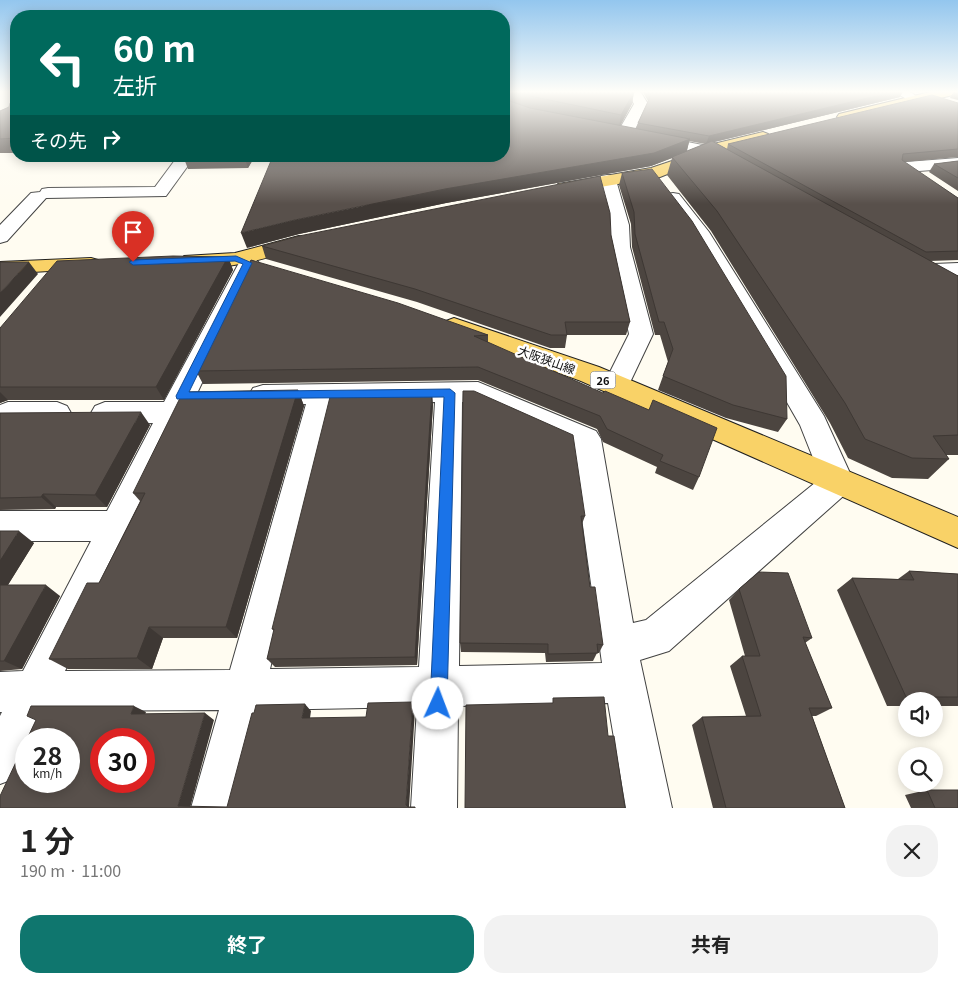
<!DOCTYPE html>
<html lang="ja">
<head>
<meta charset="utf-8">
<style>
	:root { --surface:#fff; --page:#f2f2f2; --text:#222; --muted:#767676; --accent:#0f766e }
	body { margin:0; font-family:Georgia,"Noto Sans JP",serif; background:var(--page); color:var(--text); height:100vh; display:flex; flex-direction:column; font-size:19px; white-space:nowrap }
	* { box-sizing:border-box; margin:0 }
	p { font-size:16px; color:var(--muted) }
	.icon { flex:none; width:28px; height:28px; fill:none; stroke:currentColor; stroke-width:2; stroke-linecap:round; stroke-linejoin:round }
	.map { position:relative; height:808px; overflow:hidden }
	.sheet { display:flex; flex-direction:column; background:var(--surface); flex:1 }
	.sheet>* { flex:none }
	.banner { position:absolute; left:10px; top:10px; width:500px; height:152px; border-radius:20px; box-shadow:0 2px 12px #0003; background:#00695c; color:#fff; overflow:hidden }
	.tools { position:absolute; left:898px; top:692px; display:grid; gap:10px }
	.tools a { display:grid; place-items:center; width:45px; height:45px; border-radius:50%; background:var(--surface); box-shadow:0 2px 12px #0003; font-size:25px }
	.speed { position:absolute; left:15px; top:728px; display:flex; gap:10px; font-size:25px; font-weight:700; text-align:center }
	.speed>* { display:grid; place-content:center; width:65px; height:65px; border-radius:50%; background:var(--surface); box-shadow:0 2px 12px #0003; line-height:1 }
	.speed small { font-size:12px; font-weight:400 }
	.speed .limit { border:8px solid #d22; background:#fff; color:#111 }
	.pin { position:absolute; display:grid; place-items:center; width:42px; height:42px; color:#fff; margin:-51px -21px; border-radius:50% 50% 50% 0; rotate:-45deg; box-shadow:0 0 5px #0007 }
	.pin .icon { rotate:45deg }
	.me { position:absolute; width:55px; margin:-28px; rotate:2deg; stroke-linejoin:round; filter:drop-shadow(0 0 4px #0008) }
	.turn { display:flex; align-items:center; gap:18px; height:105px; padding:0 20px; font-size:22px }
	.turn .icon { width:65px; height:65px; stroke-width:2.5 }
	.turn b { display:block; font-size:35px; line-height:42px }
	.then { display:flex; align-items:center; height:48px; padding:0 20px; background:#0003; gap:10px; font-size:19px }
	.round { display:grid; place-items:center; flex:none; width:52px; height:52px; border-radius:20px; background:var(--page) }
	.headline { display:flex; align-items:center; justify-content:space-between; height:85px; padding:0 20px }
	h1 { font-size:30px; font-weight:700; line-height:38px }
	.primary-button { display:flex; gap:10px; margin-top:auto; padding:10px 20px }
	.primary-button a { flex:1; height:58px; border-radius:20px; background:var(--accent); color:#fff; font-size:20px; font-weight:700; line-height:58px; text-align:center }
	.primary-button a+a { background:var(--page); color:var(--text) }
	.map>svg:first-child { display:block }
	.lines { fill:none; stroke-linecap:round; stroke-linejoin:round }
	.minor-casing { stroke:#424242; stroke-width:2 }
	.primary-casing { stroke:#202020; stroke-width:2 }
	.minor { fill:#fff; fill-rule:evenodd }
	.primary { fill:#f9d267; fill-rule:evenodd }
	.wall { fill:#4c4540; fill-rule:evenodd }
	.shaded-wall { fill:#3e3834 }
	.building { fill:#58504b; stroke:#3e3834; fill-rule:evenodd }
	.route { fill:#1a73e8; stroke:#114b97 }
	.labels { text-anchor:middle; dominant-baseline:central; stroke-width:5; stroke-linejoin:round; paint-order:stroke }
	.shield { fill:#fff; stroke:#575757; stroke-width:1 }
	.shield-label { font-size:11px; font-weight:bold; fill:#0f0f0f }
	.street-label { font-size:12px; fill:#0f0f0f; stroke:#fff }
</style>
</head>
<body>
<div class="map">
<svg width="958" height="808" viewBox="0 0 958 808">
	<rect width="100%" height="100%" fill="#fffcf1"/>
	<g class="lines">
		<!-- minor casing -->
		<g class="minor-casing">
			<path id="minor" d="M627,91H640L648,104L632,135L629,138H619L616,135L634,104Z
				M893,91H909L920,99L913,103Z
				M651,135L713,147L735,160L737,163L735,166L729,168L702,154L646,143L643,140L646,137Z
				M178,156H195L166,196L46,198L7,241L0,243V225L31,193L40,192L42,189L48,188L155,187Z
				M958,158V168L906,172L900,171L898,167L900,163L906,162Z
				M607,175L613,176L616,180L629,225L630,247L653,334L625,393L616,396L607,393L603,386L629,334L610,247L609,225L598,180L601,176Z
				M673,193L679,194L709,232L824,416L854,482L849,491L669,651L640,660L672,808H626L608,703L458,706L457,808H411L417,707L260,710L237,808H191L219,710L46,711L33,739H26V754L16,778L0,784V716L2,712H0V672L23,671L91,541H0V511H107L153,423L105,424L95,420L91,413L95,406L105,402H164L241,259L248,257L255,259L259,263L65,671L230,670L306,404L263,405L253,402L249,395L253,388L263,385L478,382L596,431L601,439L633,623L646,620L821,478L800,425L690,233L664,198L667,194ZM435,402L419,667L270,669L333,404ZM462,402H475L572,446L602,663L459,666Z
				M958,263V275L917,276L909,275L906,270L909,265Z
				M8,402H57L67,406L71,413L67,420C50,426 17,426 0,421V405Z"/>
		</g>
		<!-- primary casing -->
		<g class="primary-casing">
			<path id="primary" d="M934,91L958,92L957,94L844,121L839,120L837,117L839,114Z
				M763,132L768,134L771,137L768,140L712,153L690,165L660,177L564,193L558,192L555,188L558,184L564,183L651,168L678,159L701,147Z
				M299,236L306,238L309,242L306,246C269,257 223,274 184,264L181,260L184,256L235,253Z
				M91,258L98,260L102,264L98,268L0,274V262Z
				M454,318L599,367L958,517V548L581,381L446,331L442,326L446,321Z"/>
		</g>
		<!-- minor -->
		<use href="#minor" class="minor"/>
		<!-- primary -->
		<use href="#primary" class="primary"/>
	</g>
	<!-- wall -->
	<path class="wall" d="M504,91H634L632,104L620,126L636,129L638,123L648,101L642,91H903L900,97L714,142L727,149L728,144L958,103V157L904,162L958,198V260L930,261L958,276V455H946L949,459L928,479L892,478L848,458L830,423L711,231L667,175L672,158L651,166L446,203L299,234L247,248L504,156ZM689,141L705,144L687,151Z
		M954,91H958V100L950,98Z
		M16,100V153H0V111L9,107Z
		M183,156H255L248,168L188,169Z
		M958,161V191L929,172L934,164Z
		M622,173L787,419L778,432L726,418L658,390L668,362L660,335H655L632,247L631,224L619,185Z
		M611,235L630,322L626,335H567L565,348H550L417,302L266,259L262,246Z
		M228,257L233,270L164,400H8L0,403V328Z
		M251,260L488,335V342L699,477L693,490L655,473L657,467L603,442L597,429L478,380L203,384L196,371Z
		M298,390L304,406L237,638H163L152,669H68L49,659L99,583L140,501L133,493Z
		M463,391L585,516L582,524L590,587L603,645L599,653H597L593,661L546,662L545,653L461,652L460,643Z
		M433,404L417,665L275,667L267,659L274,631L272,629Z
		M0,413L150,425L107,507H56L55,509L0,510Z
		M0,531L34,543L8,585L60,596L22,669L0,671Z
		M909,571L958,574V706H934V701H906V706H887L837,590L852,578L898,579Z
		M739,589L812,638L805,643L832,708L816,716H812L845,808H713L692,725L702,717L746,716L730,666L742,656H745L729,600Z
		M927,790L958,808H911L905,795Z"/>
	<!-- shaded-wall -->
	<path class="shaded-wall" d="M897,91H903L900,97L706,144L709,136Z
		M917,91H925L916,93Z
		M634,92L632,104L619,128L621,115Z
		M690,139L686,153L672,157V158L651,166L446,203L299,234L247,248L241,233L295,220Z
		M244,156H255L248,168Z
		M228,257L233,270L164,400L156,387Z
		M29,262L38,274L0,317V293Z
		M298,390L304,406L237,638L226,627Z
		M432,391L433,404L417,665L415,657Z
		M0,392L8,400L0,403Z
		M141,412L150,425L107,507L95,495Z
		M43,494L56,507L55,509L41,497Z
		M19,531L34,543L1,596L0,595V561Z
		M46,585L60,596L22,669L4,661Z
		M149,627L163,638L152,669L137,658Z
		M413,702L415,709L409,808L406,805Z
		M305,704L311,711L309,725L302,718Z
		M134,706L146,712L143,720L131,714Z
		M205,713L214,720L190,808L178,806Z"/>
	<!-- building -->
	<path class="building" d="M516,91H634V92L621,115L535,97Z
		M649,91H897L709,136L638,123L651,95Z
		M932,95L958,103V149L903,154L902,160L958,198V251L926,252L728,144Z
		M504,99L530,108L690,139L654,153L445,189L295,220L241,233L273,156H504Z
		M16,100V138L0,139V111L9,107L10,103Z
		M712,141L958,276V435L933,436L949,459L912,458L865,439L845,403L717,211L672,157Z
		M958,161V178L934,164Z
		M652,169L692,221L786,376L787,419L733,405L663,376L673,349L664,322H659L635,234L634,212L622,173Z
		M600,176L610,213L611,235L630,322H565L567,335H551L415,289L262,246L299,236Z
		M173,256L228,257L156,387H0V328L57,261Z
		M251,260L398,303L488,335L474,336L603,393L605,391L649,410L653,400L717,428L699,477L660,461L663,455L607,429L600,416L478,367L196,371Z
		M0,262H29L0,293Z
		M298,390L226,627H149L137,658L49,659L87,583H99L145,493H133L183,392Z
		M432,391L415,657L267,659L274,629H272L331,393Z
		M463,391H474L573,435L585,516H581L590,587H595L603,645L597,644L598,653L548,654V644L460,643Z
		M141,412L95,495L43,494L41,497L0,498V413Z
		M0,531H19L0,561Z
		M909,571L958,574V697H906L852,578L914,580Z
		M759,572L788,573L812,638L803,637L832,708H809L845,808H726L702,717L761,716L742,656H760L739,589Z
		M0,585H46L4,661H0Z
		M604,697L608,736H614L625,808H465L466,705L553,703V698Z
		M413,702L406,805L408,807H415V808H0V796L26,741V781H69V739H27L36,720L27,716L31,706H134L131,714L205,713L178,806L227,807L252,713H254L256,705L305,704L302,718L366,717L368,703ZM101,739H144V781H101Z
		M927,790H958V808H935Z"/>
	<!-- sky -->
	<linearGradient id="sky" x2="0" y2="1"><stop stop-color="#93c6ee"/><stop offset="0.45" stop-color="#fffef9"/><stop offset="1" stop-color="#fffef9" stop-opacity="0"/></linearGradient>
	<rect width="958" height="204" fill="url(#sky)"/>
	<!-- route -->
	<path class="route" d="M236,256L252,263L189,392L450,389L455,393L447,704L445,710L438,713L432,710L430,704L444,397L177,399L176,396L243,264L235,261L133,265L129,262L133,260Z"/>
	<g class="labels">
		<!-- shield labels -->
		<rect class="shield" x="590.5" y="371.5" width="25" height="17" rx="4"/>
		<g class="shield-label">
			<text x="603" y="380">26</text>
		</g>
		<!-- street labels -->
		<g class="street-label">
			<text transform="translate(547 359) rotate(20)">大阪狭山線</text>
		</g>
	</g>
</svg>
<div class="tools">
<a><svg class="icon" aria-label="sound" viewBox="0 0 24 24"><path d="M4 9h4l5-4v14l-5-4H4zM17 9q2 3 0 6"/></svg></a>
<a><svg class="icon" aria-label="search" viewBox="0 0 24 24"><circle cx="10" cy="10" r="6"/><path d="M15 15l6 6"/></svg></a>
</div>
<div class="speed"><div>28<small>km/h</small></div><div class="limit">30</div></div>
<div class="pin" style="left:133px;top:262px;background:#d93025"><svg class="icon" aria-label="arrive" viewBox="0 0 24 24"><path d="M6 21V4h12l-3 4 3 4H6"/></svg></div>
<svg class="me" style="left:438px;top:704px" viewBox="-20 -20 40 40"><circle r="19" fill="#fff"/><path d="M0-13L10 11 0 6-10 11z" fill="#1a73e8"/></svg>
<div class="banner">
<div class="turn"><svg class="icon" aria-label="left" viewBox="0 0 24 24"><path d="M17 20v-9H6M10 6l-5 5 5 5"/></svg><div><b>60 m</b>左折</div></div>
<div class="then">その先<svg class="icon" aria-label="right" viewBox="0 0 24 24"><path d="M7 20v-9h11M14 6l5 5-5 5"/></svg></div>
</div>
</div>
<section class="sheet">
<div class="headline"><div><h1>1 分</h1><p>190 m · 11:00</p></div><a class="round"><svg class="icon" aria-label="close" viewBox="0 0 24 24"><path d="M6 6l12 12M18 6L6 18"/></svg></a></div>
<div class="primary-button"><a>終了</a><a>共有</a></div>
</section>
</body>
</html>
